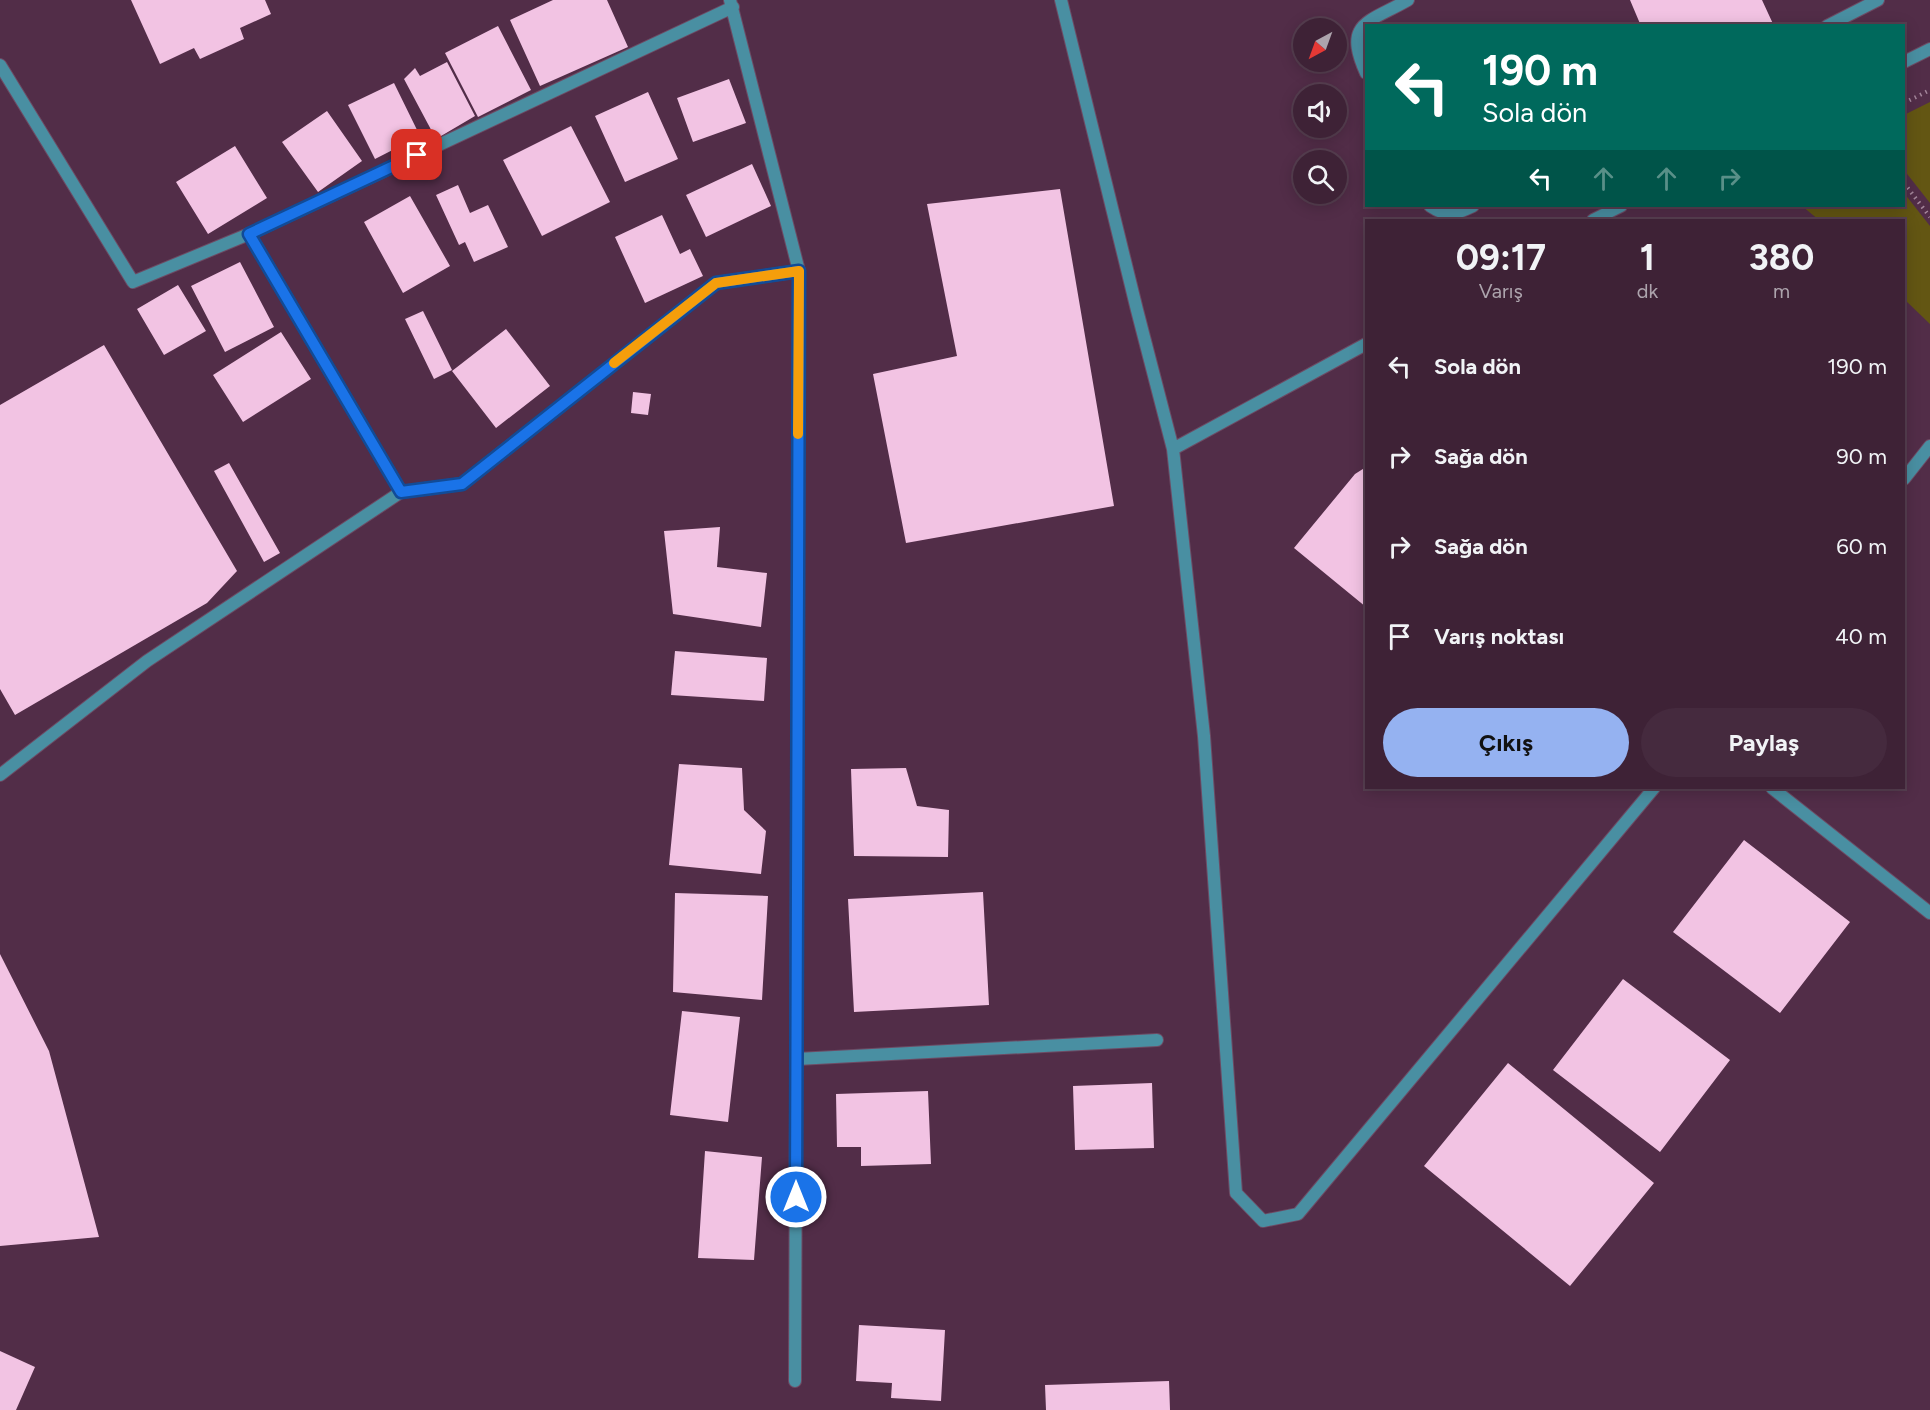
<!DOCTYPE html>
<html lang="tr">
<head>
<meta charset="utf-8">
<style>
	:root { --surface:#3e2236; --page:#452a3e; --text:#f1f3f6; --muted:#ada4ad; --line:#573f51; --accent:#95b2f1 }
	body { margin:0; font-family:Figtree,sans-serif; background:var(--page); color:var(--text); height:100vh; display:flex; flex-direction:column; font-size:22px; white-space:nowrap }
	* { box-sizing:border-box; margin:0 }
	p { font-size:20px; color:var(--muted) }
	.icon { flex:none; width:33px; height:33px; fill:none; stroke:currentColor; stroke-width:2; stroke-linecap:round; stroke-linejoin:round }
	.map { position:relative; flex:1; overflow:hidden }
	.drawer { position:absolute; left:1365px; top:219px; width:540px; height:570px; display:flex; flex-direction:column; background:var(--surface); border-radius:0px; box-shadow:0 3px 15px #0003,0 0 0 2px var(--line) }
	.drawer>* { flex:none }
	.hud { position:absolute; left:1365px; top:24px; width:540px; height:183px; border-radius:0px; box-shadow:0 3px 15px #0003,0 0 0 2px var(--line); background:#00695c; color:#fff; overflow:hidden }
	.needle { width:39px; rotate:221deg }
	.controls { position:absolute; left:1293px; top:18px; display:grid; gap:12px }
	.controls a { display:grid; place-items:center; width:54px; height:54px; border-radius:50%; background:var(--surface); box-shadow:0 3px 15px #0003,0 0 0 2px var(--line); font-size:30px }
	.pin { position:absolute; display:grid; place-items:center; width:51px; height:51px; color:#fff; margin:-26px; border-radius:12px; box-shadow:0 3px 9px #0006 }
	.me { position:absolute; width:66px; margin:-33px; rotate:0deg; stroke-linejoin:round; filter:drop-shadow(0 0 4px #0008) }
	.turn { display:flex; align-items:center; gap:21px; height:126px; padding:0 18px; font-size:27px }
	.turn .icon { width:78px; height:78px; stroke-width:2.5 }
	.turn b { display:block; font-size:42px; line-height:51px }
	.lanes { display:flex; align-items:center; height:57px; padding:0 18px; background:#0003; justify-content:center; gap:30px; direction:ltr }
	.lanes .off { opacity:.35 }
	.eta { display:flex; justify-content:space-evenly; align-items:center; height:102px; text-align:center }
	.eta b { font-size:36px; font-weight:700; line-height:42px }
	.primary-button { display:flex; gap:12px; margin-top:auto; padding:12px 18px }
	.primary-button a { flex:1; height:69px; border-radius:36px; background:var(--accent); color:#111; font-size:24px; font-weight:700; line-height:69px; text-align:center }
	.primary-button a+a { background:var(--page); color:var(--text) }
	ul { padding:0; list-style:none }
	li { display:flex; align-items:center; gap:18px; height:90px; padding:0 18px }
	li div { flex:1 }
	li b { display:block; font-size:22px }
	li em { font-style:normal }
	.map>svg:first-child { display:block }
	.green { fill:#635613 }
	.building { fill:#f2c3e3 }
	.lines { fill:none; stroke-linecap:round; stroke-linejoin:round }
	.lane-casing { stroke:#6d4b64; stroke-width:14 }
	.street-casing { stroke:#6d4b64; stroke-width:14 }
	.path { stroke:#a4869b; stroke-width:4; stroke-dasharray:1.5 4.5; stroke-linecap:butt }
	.lane { stroke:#498fa2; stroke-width:12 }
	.street { stroke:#498fa2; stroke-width:12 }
	.route-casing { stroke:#114b97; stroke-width:15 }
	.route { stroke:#1a73e8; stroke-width:10 }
	.slow { stroke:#f59e0b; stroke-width:10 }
</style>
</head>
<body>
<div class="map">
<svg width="1930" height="1410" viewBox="0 0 1930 1410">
	<rect width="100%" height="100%" fill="#522d48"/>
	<!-- green -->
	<path class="green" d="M1930,102V203L1904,170V115Z
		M1904,193L1930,226V324L1904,299V220H1819L1802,206H1904Z"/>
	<!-- building -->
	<path class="building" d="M131,0H265L271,14L240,28L244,39L200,59L194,48L160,64Z
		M553,0H607L628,47L540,86L510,20Z
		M1630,0H1762L1774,26H1641Z
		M498,26L531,90L478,117L445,53Z
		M447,62L475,116L436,139L404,79L415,68L420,76Z
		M729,79L746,123L693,142L677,98Z
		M394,83L420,136L375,159L348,105Z
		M648,92L678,159L625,182L595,116Z
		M327,111L362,161L318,192L282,142Z
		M571,126L610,202L542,236L503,160Z
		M235,146L267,198L208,234L176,182Z
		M752,164L771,206L706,237L686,195Z
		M458,185L470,213L488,205L508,247L474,262L465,242L459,245L436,195Z
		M1060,189L1114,506L906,543L873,374L957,356L927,204Z
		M410,196L450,266L403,293L364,222Z
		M662,215L680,254L690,249L703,276L645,303L615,237Z
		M240,262L274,327L225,352L191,286Z
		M178,285L206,331L164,355L137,309Z
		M423,311L452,370L434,379L405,319Z
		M506,329L550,386L496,428L452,371Z
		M281,332L311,379L243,422L213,375Z
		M104,345L237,571L207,603L15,715L0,689V405Z
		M633,392L651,394L648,415L631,413Z
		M229,463L280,553L264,562L214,471Z
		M1366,467V607L1294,548L1355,474Z
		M720,527L717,567L767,573L761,627L673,614L664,531Z
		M675,651L767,658L764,701L671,695Z
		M679,764L742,768L744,810L766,831L761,874L669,865Z
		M906,768L917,806L949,810L948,857L854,856L851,769Z
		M1744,840L1850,922L1780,1013L1673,932Z
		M983,892L989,1005L854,1012L848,899Z
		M675,893L768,896L762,1000L673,992Z
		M0,954L49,1051L99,1237L0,1246Z
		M1623,979L1730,1060L1660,1152L1553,1070Z
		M682,1011L740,1017L728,1122L670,1115Z
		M1508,1063L1654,1183L1570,1286L1424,1166Z
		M1152,1083L1154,1148L1075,1150L1073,1086Z
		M928,1091L931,1164L861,1166V1147H837L836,1094Z
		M705,1151L762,1157L754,1260L698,1258Z
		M859,1325L945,1330L941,1401L891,1398L892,1383L856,1381Z
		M0,1351L35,1367L16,1410H0Z
		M1169,1381L1170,1410H1046L1045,1385Z"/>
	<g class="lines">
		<!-- lane casing -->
		<g class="lane-casing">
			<path id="lane" d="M1827,26L1878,0
				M1366,73C1343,22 1368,23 1408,0
				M1430,206C1448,218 1454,215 1473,206"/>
		</g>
		<!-- street casing -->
		<g class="street-casing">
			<path id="street" d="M730,0L799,271L795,1381
				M1061,0L1137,310L1173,449L1204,736L1236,1193L1263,1221L1298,1214L1654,788
				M1904,62L1930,49
				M0,65L133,282L249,234L401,492
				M1593,220L1621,206
				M249,234L733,7
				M1173,449L1366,344
				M1904,479L1930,446
				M0,775L147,661L401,492L462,484L716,283L799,271
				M1772,788L1930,913
				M797,1059L1157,1040"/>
		</g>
		<!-- path -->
		<path class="path" d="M1904,103L1930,90
			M1904,183L1930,217"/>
		<!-- lane -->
		<use href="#lane" class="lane"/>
		<!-- street -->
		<use href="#street" class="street"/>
	</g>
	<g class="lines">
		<!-- route casing -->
		<g class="route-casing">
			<path id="route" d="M417,155L249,234L401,492L462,484L716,283L799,271L796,1197"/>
		</g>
		<!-- route -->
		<use href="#route" class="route"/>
		<!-- slow -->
		<path class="slow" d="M614,363L716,283L799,271L798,434"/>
	</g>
</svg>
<div class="controls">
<a><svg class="needle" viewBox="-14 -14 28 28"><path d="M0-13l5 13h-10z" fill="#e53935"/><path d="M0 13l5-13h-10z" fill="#ada4ad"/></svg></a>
<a><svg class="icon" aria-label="sound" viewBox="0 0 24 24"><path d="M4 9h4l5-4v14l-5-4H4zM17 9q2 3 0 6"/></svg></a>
<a><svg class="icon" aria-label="search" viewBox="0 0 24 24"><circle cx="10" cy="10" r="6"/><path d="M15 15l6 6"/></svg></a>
</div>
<div class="pin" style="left:417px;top:155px;background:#d93025"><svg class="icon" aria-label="arrive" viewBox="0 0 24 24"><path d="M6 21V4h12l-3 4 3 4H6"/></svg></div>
<svg class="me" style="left:796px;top:1197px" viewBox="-20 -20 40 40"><circle r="17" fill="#1a73e8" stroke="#fff" stroke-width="3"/><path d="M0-11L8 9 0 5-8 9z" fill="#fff"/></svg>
<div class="hud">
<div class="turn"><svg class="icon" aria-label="left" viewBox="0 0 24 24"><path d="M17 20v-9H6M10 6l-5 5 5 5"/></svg><div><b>190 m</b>Sola dön</div></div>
<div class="lanes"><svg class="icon" aria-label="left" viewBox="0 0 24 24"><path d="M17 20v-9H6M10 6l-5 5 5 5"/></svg><svg class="icon off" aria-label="ahead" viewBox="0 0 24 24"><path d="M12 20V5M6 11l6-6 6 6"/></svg><svg class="icon off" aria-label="ahead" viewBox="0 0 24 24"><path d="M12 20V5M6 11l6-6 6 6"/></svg><svg class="icon off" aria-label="right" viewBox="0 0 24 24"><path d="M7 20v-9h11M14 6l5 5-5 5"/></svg></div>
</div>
<section class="drawer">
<div class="eta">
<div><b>09:17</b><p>Varış</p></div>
<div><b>1</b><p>dk</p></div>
<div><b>380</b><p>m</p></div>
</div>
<ul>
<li><svg class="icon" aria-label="left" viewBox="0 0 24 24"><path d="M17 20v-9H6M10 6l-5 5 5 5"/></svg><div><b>Sola dön</b></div><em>190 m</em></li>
<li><svg class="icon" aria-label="right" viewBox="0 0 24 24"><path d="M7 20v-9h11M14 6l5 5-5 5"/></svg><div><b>Sağa dön</b></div><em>90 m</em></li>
<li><svg class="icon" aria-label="right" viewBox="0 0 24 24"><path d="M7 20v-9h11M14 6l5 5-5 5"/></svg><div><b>Sağa dön</b></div><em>60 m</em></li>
<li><svg class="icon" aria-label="arrive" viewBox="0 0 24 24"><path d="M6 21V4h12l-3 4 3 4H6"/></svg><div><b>Varış noktası</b></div><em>40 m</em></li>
</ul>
<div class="primary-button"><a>Çıkış</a><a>Paylaş</a></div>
</section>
</div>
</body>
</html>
